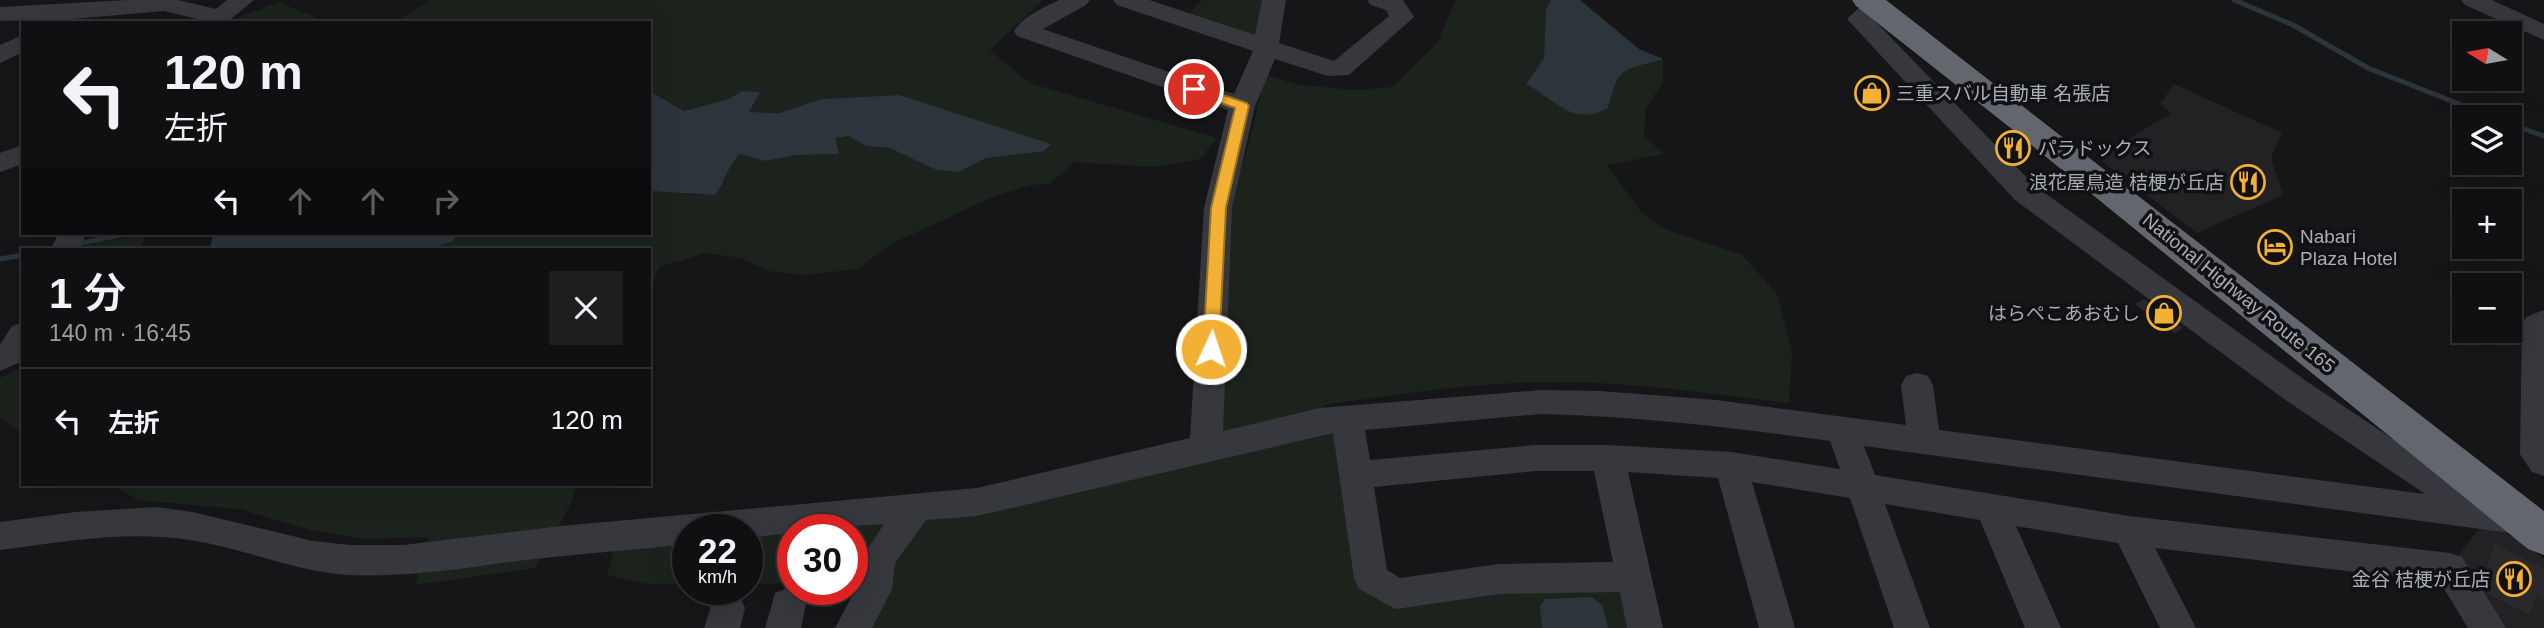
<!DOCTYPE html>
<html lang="ja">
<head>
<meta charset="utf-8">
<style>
	:root { --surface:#101012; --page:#1e1e20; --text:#f1f3f6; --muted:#9c9d9f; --line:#303032 }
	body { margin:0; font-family:Helvetica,"Noto Sans JP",sans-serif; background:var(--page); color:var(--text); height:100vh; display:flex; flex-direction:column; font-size:26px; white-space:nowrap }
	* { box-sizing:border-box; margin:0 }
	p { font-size:23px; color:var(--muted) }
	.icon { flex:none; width:38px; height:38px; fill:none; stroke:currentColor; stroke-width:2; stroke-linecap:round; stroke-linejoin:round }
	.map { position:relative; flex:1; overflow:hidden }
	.panel { position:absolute; left:21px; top:248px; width:630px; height:238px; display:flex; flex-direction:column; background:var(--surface); border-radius:0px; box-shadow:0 7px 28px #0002,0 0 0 2px var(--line) }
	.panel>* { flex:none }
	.guide { position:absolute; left:21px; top:21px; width:630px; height:214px; border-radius:0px; box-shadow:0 7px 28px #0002,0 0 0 2px var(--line); background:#101012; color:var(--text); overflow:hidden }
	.needle { width:46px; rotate:281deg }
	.buttons { position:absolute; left:2452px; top:21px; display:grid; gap:14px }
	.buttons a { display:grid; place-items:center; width:70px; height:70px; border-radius:0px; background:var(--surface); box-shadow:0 7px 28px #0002,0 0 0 2px var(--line); font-size:35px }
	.speed { position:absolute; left:672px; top:514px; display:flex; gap:14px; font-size:35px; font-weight:700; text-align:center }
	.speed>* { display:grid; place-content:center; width:91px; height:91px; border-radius:50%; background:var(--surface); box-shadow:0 7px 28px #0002,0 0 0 2px var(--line); line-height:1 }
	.speed small { font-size:18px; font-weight:400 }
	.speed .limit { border:10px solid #d22; background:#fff; color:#111 }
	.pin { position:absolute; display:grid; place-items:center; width:60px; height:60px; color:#fff; margin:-30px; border:4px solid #fff; border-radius:50%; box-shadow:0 2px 7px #0007 }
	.me { position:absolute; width:77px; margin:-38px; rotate:3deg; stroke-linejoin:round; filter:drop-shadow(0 0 5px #0008) }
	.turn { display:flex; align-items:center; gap:24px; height:147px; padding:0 28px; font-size:32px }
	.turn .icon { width:91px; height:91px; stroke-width:2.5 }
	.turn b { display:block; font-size:49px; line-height:60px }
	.lanes { display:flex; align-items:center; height:66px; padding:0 28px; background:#0003; justify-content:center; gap:35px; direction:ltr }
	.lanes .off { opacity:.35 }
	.round { display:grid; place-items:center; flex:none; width:74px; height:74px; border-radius:0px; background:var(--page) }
	.head { display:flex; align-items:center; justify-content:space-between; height:119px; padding:0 28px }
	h1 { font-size:42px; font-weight:600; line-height:52px }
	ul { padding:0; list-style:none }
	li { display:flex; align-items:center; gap:21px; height:105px; padding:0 28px; border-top:2px solid var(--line) }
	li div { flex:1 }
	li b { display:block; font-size:26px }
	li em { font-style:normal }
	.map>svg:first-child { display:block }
	.built { fill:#222225 }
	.green { fill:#1c231d }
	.water { fill:#2c353c }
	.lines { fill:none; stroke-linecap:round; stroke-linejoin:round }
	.stream { stroke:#2c353c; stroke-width:5 }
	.building { fill:#29292c }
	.minor { fill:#37383d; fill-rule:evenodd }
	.highway { fill:#63666e; fill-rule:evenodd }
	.route { fill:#f2b134; stroke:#9d7322; stroke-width:2 }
	.labels { text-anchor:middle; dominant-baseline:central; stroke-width:7; stroke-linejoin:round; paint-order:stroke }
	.poi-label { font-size:19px; fill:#a8adb8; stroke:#111113; text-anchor:start }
	.street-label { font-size:19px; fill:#a8adb8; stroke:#111113 }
</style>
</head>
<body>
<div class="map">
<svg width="2544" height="628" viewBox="0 0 2544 628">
	<rect width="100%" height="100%" fill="#161618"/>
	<!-- built -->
	<path class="built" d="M2174,84L2282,133L2271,158L2283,195L2197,233L2098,158L2171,113L2160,104Z
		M2484,523L2522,541L2544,559V628H2500L2455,559Z"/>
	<!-- green -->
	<path class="green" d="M430,0H1043L990,50L1029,83L1217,138L1200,159L1154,167L1074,162L1050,184L1030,185L997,195L889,245L858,269L805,275L768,271L741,258L705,253L659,267L649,294V250H423L451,242L461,233H649V191L701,195L725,181L730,164L740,154L765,161L796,155L838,154L835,138L850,136L866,146L890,148L935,170L959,172L986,158L1050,144L899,95L821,99L780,113L749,112L759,92L742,91L729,99L684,111L649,91V23H395Z
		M1202,0H1266L1259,37L1187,16Z
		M1456,0H1551L1546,10L1544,58L1526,84L1548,95L1562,108H1608C1620,64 1621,72 1663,59V82L1646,108L1644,136L1664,154L1607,165L1641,212L1665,229L1742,255L1777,294L1792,353L1789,403C1711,394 1631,381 1551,382C1475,382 1400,394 1324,405L1326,427L1338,433L1359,585H1614L1627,595L1633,628H1608L1603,606H1540L1542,628H870L888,583H852V530H793V583L747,584V534L922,519L1214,458L1229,205L1248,147L1265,75L1299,85L1355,90L1392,87L1437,43Z
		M279,2L316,18L318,23H226Z
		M147,233L140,250H73L74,248Z
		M23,367V434L0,417V378Z
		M112,485H577L570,505L535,568L415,585L428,537L363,539L312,530L238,509L138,500Z
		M688,540V584H648L607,575L615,546Z"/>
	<!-- water -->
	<path class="water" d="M1551,0H1580L1639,49L1663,59C1621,72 1620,64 1608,108C1572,127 1556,100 1526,84L1544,58L1546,10Z
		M649,91L684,111L729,99L742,91L760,92L749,112L780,113L821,99L899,95L1051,144L1044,151L986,158L959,172L936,170L890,148L866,146L849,136L835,138L839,154L796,155L765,161L740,154C727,166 726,181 715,195L649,191Z
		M213,233H461L451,242L423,250H210Z
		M1592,597L1603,606L1608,628H1542L1540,606L1545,599Z"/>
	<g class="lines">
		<!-- stream -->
		<path class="stream" d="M2234,0L2293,25L2368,68L2492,117
			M2510,124L2544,136
			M78,244L129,233
			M0,259L23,255"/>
	</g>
	<!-- building -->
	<path class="building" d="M2144,299L2183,328L2175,333L2135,304Z
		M2494,544L2544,568V599L2536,595L2530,615L2488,594L2482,584Z"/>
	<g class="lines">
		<!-- minor -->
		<path class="minor" d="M128,0H178L216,9L227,0H254L226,23H214L164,11L72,19L0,21V7Z
			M1059,0H1090L1086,5L1043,29L1234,94L1253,51L1117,5L1113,0H1149L1255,35L1262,0H1286L1279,43L1334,61L1389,16L1386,10L1371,5L1367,0H1403L1414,17L1349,75L1328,76L1275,59L1255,106L1232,208L1223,431L1320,408L1541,390L1600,391L1716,400L1906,425L1901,385L1906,376L1917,373L1928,376L1933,385L1939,430L2425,494L2284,399L2015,200L1847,19L1866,1L1879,0L1886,6L1873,19L2035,186L2306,381L2487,502L2537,511L2542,521L2537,531L2525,535L1864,446L1875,475L2129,516L2450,553L2462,557L2506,628H2468L2440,582L2155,548L2196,628H2160L2118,543L2016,526L2061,628H2025L1980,520L1885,504L1930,628H1894L1850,498L1752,482L1795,628H1759L1718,478L1628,472L1663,628H1627L1620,592L1499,594L1396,609L1359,589L1354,578L1333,433L977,516L926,520L895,563L892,589L872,628H835L857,587L861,559L884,524L793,530V533L747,538V530H688V544C637,550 586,553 535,559C474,566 412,578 350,575C295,572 244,548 190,540C127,530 62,542 0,550V522L76,512L156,507L193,512L313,541L350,545H404L561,526L977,488L1190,438L1204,208L1228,110L1017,36L1014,31C1025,15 1043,8 1059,0ZM1541,414C1638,416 1734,428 1830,441L1840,469L1731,452L1608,445H1536L1370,460L1365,430ZM1536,471H1594L1613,562L1499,564L1400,578L1387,570L1374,487Z
			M2461,0H2492L2544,24V40L2465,5Z
			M23,35V52L0,63V45Z
			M23,145V164L0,172V153Z
			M59,233H87L78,250H50Z
			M2544,310V476L2532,472L2520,454L2522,325L2526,317Z
			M23,323V361L0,371V345L12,326Z
			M788,588L801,593L806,604L801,628H765L775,593Z
			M727,592L740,597L745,608L740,628H704L714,597Z"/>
		<!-- highway -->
		<path class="highway" d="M1852,0H1886L2544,511V555L2528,549L2013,130L1856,6Z"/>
	</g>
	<!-- route -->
	<path class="route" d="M1194,85L1247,103L1249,106L1226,208L1219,349L1211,356L1203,349L1211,208L1235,108L1189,92L1187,89Z"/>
	<!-- icons -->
	<defs>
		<g id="shop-ring" transform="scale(1.75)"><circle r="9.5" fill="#111113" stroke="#f2b134" stroke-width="1.5"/><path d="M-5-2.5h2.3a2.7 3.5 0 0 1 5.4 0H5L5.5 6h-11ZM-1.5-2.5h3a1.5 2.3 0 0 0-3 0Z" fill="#f2b134"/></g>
		<g id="restaurant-ring" transform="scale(1.75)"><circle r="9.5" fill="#111113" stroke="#f2b134" stroke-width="1.5"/><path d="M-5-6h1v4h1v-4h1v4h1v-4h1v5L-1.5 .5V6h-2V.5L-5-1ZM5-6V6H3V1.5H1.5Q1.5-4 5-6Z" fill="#f2b134"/></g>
		<g id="hotel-ring" transform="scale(1.75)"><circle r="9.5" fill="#111113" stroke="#f2b134" stroke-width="1.5"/><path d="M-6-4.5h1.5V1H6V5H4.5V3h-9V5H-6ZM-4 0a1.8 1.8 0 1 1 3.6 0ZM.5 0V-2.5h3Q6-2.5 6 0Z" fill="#f2b134"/></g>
	</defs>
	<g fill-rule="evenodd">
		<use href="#shop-ring" x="1872" y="93"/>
		<use href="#restaurant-ring" x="2013" y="148"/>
		<use href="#restaurant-ring" x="2248" y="182"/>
		<use href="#hotel-ring" x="2275" y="247"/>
		<use href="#shop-ring" x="2164" y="313"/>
		<use href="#restaurant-ring" x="2514" y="579"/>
	</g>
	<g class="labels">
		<!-- poi labels -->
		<g class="poi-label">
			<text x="1896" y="93">三重スバル自動車 名張店</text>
			<text x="2038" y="148">パラドックス</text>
			<text x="2224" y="182" text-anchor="end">浪花屋鳥造 桔梗が丘店</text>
			<text x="2300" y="236">Nabari<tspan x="2300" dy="22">Plaza Hotel</tspan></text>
			<text x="2140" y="313" text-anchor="end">はらぺこあおむし</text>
			<text x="2490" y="579" text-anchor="end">金谷 桔梗が丘店</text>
		</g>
		<!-- street labels -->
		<g class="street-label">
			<text transform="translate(2239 293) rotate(39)">National Highway Route 165</text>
		</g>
	</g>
</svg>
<div class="buttons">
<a><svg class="needle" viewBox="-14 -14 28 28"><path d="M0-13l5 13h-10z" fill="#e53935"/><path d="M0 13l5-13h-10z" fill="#9c9d9f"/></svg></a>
<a><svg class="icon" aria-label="layers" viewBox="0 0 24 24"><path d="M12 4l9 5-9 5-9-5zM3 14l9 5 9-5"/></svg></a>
<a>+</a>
<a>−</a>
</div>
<div class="speed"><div>22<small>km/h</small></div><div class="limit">30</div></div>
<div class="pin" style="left:1194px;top:89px;background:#d93025"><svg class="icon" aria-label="arrive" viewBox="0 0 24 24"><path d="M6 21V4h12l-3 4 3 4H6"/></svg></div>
<svg class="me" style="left:1211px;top:349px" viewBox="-20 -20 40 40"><circle r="17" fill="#f2b134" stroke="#fff" stroke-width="3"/><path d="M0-11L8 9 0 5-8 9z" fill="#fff"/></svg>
<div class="guide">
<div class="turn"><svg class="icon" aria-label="left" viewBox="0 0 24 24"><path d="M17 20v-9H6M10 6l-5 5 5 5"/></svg><div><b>120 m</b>左折</div></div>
<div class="lanes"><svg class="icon" aria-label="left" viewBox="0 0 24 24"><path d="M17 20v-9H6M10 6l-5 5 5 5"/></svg><svg class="icon off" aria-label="ahead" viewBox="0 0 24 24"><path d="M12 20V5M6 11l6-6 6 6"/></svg><svg class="icon off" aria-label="ahead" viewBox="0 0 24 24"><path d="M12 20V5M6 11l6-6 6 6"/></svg><svg class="icon off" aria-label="right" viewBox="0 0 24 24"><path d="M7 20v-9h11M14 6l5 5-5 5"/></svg></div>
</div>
<section class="panel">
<div class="head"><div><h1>1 分</h1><p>140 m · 16:45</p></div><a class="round"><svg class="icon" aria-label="close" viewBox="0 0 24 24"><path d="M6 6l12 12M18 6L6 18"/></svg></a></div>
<ul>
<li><svg class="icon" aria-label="left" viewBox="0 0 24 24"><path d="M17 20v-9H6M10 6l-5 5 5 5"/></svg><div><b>左折</b></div><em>120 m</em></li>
</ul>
</section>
</div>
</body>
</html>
